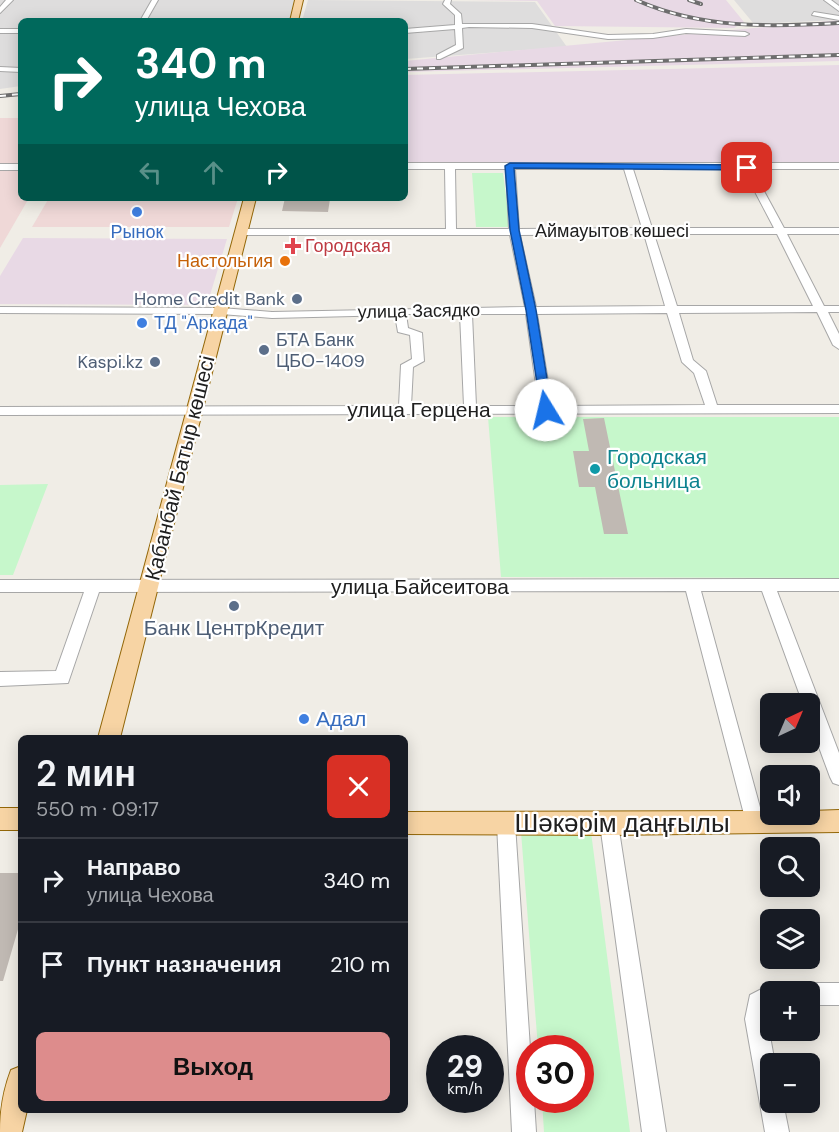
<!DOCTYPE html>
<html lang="ru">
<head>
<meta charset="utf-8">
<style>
	:root { --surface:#171b24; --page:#242831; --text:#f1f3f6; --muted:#9ea1a6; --line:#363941; --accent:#dd8c8c }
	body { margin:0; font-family:"DM Sans",sans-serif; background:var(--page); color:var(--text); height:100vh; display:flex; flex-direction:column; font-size:22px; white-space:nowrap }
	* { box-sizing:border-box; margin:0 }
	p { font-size:20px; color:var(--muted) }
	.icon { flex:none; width:33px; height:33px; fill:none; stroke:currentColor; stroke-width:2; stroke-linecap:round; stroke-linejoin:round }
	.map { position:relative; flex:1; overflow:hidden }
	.sheet { position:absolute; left:18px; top:735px; width:390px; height:378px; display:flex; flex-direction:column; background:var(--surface); border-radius:9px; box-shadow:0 3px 15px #0003 }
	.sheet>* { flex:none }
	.banner { position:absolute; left:18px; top:18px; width:390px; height:183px; border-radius:9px; box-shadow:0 3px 15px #0003; background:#00695c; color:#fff; overflow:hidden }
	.needle { width:39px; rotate:44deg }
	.controls { position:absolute; left:760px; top:693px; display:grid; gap:12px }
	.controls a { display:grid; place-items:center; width:60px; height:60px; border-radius:9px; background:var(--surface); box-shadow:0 3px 15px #0003; font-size:30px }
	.speed { position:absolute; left:426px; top:1035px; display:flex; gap:12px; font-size:30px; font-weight:700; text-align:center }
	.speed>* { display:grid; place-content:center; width:78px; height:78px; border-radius:50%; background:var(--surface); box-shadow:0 3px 15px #0003; line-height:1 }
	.speed small { font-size:15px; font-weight:400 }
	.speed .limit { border:9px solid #d22; background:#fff; color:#111 }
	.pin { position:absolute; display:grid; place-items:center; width:51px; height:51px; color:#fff; margin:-26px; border-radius:12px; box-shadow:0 3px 9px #0006 }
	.me { position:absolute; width:66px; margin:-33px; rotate:351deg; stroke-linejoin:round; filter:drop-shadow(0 0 4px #0008) }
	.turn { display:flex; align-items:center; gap:21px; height:126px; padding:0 18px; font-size:27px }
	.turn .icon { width:78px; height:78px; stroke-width:2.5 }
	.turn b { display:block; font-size:42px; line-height:51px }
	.lanes { display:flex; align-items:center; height:57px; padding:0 18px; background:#0003; justify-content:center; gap:30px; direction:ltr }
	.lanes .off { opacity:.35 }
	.round { display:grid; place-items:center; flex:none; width:63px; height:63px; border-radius:9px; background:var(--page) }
	.overview { display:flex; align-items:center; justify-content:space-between; height:102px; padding:0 18px }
	h1 { font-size:36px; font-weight:600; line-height:45px }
	.cta { display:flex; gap:12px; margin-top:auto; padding:12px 18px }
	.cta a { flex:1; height:69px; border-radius:9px; background:var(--accent); color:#111; font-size:24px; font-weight:600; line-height:69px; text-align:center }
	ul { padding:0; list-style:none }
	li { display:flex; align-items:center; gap:18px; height:84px; padding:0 18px; border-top:2px solid var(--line) }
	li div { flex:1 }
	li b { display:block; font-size:22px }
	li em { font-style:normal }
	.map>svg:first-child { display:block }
	.residential { fill:#dedddd }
	.commercial { fill:#efd8d7 }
	.industrial { fill:#e8d9e5 }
	.park { fill:#c6f7cb }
	.building { fill:#c0b9b3 }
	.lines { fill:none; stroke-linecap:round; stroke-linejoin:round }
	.minor-casing { stroke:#a7a7a7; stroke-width:2 }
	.major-casing { stroke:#936708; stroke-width:2 }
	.minor { fill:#fff; fill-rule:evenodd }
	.major { fill:#f7d4a4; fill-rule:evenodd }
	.rail-casing { stroke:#6e6e6e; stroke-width:4 }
	.rail { stroke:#fff; stroke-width:2; stroke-dasharray:6; stroke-linecap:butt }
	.route { fill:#1a73e8; stroke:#114b97; stroke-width:1.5 }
	.shop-dot { fill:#3f7fe0; stroke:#fff; stroke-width:2 }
	.health-dot { fill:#e0444e; stroke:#fff; stroke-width:2 }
	.food-dot { fill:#e8710a; stroke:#fff; stroke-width:2 }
	.service-dot { fill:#5c6f8a; stroke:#fff; stroke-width:2 }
	.culture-dot { fill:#0f9aa8; stroke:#fff; stroke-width:2 }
	.labels { text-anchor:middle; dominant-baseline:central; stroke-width:4.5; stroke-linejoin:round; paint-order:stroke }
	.far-street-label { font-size:18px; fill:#202020; stroke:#fff }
	.far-shop-label { font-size:18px; fill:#366cbe; stroke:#fff }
	.far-health-label { font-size:18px; fill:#be3a42; stroke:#fff; text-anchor:start }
	.far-food-label { font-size:18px; fill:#c56008; stroke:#fff; text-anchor:end }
	.far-service-label { font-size:18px; fill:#4e5e75; stroke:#fff; text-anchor:end }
	.street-label { font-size:21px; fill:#202020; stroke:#fff }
	.culture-label { font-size:21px; fill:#0d838f; stroke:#fff; text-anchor:start }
	.service-label { font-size:21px; fill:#4e5e75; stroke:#fff }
	.shop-label { font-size:21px; fill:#366cbe; stroke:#fff; text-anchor:start }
	.near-street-label { font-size:26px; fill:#202020; stroke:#fff }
</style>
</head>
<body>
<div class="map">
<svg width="839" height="1132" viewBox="0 0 839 1132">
	<rect width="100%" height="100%" fill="#f0ede6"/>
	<!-- residential -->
	<path class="residential" d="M0,0H294L289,21H21V86L0,89Z
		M308,0L535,2L567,47L405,59V21H302Z
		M734,0H839V20L754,24Z"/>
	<!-- commercial -->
	<path class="commercial" d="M0,118H21V198H29L0,248Z
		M49,198H238L229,227H32Z"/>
	<!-- industrial -->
	<path class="industrial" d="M466,0H726L744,22L734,28L555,26L537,1Z
		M839,20V61L405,72V61Z
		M839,65V162H405V75Z
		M23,238L227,239L207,305L0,304V276Z"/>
	<!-- park -->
	<path class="park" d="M472,173H503L510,227H476Z
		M488,417H839V578L501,577Z
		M48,484L13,575H0V485Z
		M521,832H591L630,1132H544L542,1100H580V1048H538Z"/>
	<!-- building -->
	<path class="building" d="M285,198L330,199L328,212L282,211Z
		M604,418L628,534H604L595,487H579L573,451H589L583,419Z
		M0,873H21V919L3,981H0Z"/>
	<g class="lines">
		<!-- minor casing -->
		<g class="minor-casing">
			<path id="minor" d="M6,0H13L0,13V7Z
				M152,0H158L146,21H140Z
				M445,0H451L450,4L461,14L462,24H532L608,35L653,34L686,29L745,32L749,34L745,36L686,33L653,38L608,39L532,28L469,27L462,28L463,48L440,59H437V55L456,45L455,29L405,33V29L455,25V15L443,4Z
				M824,0H831L839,6V11Z
				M814,12L839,16V20L812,15Z
				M0,29H21V33H0Z
				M0,67L21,68V72L0,71Z
				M405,163H839V169H752L784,228H839V234H787L824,306H839V312H828L839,334V349L833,345L817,312L679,313L693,360L706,371L717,405H839V413L0,415V407L399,406L401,365L412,359L410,335L398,332L395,315L272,318L221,314L0,313V307L221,308L272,312L525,307L510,235H241L236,232L241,229H446L445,169H405ZM455,169H506L509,229H456ZM515,169H624L642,228L519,229ZM633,169H743L774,228H652ZM644,234L665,306L536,307L520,235ZM654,234H777L813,306H677ZM667,313L682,362L694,373L705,405L552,406L537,314ZM406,314H460L464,406H411L413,367L424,361L422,333L408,328ZM472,314H526L539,406H476Z
				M0,164H21V170H0Z
				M839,579V591H777L839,753V785L833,783L830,777L810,723V704H803L762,591H701L764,822L762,828L755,831L748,828L746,822L686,591L99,592L68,683L0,686V672L56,671L84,592H0V580Z
				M506,815L513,818L515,824L530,1048V1100H534L536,1132H512L497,824L499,818Z
				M609,815L616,818L618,824L666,1132H642L600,824L602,818Z
				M810,983H839V1005H810V992H800L802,986Z
				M771,984L779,987L780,992H771V1007L768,1009L767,1019L775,1064H771V1102H783L789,1132H765L745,1019L750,995Z"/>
		</g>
		<!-- major casing -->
		<g class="major-casing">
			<path id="major" d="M295,0H303L298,21H290Z
				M244,198H256L120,738H98Z
				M0,808H21V830H0Z
				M839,810V832L609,835L405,834V812L771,811V814H810V811Z
				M21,1066V1110H27L22,1132H0C0,1110 3,1091 11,1070Z"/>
		</g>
		<!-- minor -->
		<use href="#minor" class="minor"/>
		<!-- major -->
		<use href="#major" class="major"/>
		<!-- rail casing -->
		<g class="rail-casing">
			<path id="rail" d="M636,0C701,29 769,27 839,23
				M689,0L701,4
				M405,69L839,55
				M0,96L21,94"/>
		</g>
		<!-- rail -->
		<use href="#rail" class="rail"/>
	</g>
	<!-- route -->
	<path class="route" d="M510,163L747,165L752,168L747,170L514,168L519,230L536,310L552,410L546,414L541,410L526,310L510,230L505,166Z"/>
	<!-- markers -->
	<g class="shop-dot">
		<circle cx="137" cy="212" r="6"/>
		<circle cx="142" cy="323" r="6"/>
		<circle cx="304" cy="719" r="6"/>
	</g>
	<path class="health-dot" d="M290 237h6v6h6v6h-6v6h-6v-6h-6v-6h6z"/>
	<circle class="food-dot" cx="285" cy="261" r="6"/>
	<g class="service-dot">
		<circle cx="297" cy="299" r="6"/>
		<circle cx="264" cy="350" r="6"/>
		<circle cx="155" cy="362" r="6"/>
		<circle cx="234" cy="606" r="6"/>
	</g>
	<circle class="culture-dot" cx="595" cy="469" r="6"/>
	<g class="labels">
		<!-- far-street labels -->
		<g class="far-street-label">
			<text x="612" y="231">Аймауытов көшесі</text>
			<text transform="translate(419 311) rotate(-1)">улица Засядко</text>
		</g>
		<!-- far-shop labels -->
		<g class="far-shop-label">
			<text x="137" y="232">Рынок</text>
			<text x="154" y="323" text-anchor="start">ТД "Аркада"</text>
		</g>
		<!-- far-health labels -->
		<g class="far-health-label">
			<text x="305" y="246">Городская</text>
		</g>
		<!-- far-food labels -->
		<g class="far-food-label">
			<text x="273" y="261">Настольгия</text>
		</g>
		<!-- far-service labels -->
		<g class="far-service-label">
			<text x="285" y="299">Home Credit Bank</text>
			<text x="276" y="340" text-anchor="start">БТА Банк<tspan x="276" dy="21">ЦБО-1409</tspan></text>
			<text x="143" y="362">Kaspi.kz</text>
		</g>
		<!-- street labels -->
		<g class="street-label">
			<text x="419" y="410">улица Герцена</text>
			<text transform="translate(180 468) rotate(-76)">Қабанбай Батыр көшесі</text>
			<text x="420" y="587">улица Байсеитова</text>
		</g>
		<!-- culture labels -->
		<g class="culture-label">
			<text x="607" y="457">Городская<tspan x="607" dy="24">больница</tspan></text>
		</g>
		<!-- service labels -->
		<g class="service-label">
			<text x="234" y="628">Банк ЦентрКредит</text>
		</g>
		<!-- shop labels -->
		<g class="shop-label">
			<text x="316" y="719">Адал</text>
		</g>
		<!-- near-street labels -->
		<g class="near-street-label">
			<text x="622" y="823">Шәкәрім даңғылы</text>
		</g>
	</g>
</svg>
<div class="controls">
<a><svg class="needle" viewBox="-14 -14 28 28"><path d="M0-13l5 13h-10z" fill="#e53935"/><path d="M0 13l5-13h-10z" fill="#9ea1a6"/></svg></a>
<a><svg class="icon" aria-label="sound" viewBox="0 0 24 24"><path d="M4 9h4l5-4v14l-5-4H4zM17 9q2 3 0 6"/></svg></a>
<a><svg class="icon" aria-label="search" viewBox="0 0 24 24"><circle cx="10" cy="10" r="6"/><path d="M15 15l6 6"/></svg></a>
<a><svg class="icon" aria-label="layers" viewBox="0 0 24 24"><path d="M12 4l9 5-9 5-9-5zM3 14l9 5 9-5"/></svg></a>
<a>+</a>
<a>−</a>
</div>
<div class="speed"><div>29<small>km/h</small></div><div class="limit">30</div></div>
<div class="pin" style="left:747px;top:168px;background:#d93025"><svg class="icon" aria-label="arrive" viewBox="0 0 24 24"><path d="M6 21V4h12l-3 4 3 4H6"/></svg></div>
<svg class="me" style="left:546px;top:410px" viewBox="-20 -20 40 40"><circle r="19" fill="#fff"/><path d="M0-13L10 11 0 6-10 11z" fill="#1a73e8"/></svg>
<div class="banner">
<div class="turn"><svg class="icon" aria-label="right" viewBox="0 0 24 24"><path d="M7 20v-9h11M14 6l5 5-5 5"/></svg><div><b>340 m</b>улица Чехова</div></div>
<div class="lanes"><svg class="icon off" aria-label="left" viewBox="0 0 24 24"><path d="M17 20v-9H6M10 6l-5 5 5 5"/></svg><svg class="icon off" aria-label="ahead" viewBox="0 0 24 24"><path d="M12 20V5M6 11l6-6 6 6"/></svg><svg class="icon" aria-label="right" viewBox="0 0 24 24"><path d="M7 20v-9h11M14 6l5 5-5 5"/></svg></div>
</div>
<section class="sheet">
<div class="overview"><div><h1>2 мин</h1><p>550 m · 09:17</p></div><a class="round" style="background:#d93025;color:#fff"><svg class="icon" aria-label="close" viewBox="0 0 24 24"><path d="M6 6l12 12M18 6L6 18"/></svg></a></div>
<ul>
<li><svg class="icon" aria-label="right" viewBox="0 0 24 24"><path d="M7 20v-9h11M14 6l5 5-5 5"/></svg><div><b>Направо</b><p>улица Чехова</p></div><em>340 m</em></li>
<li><svg class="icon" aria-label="arrive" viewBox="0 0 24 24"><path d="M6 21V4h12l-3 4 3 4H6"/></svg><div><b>Пункт назначения</b></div><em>210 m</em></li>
</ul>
<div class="cta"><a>Выход</a></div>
</section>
</div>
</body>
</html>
